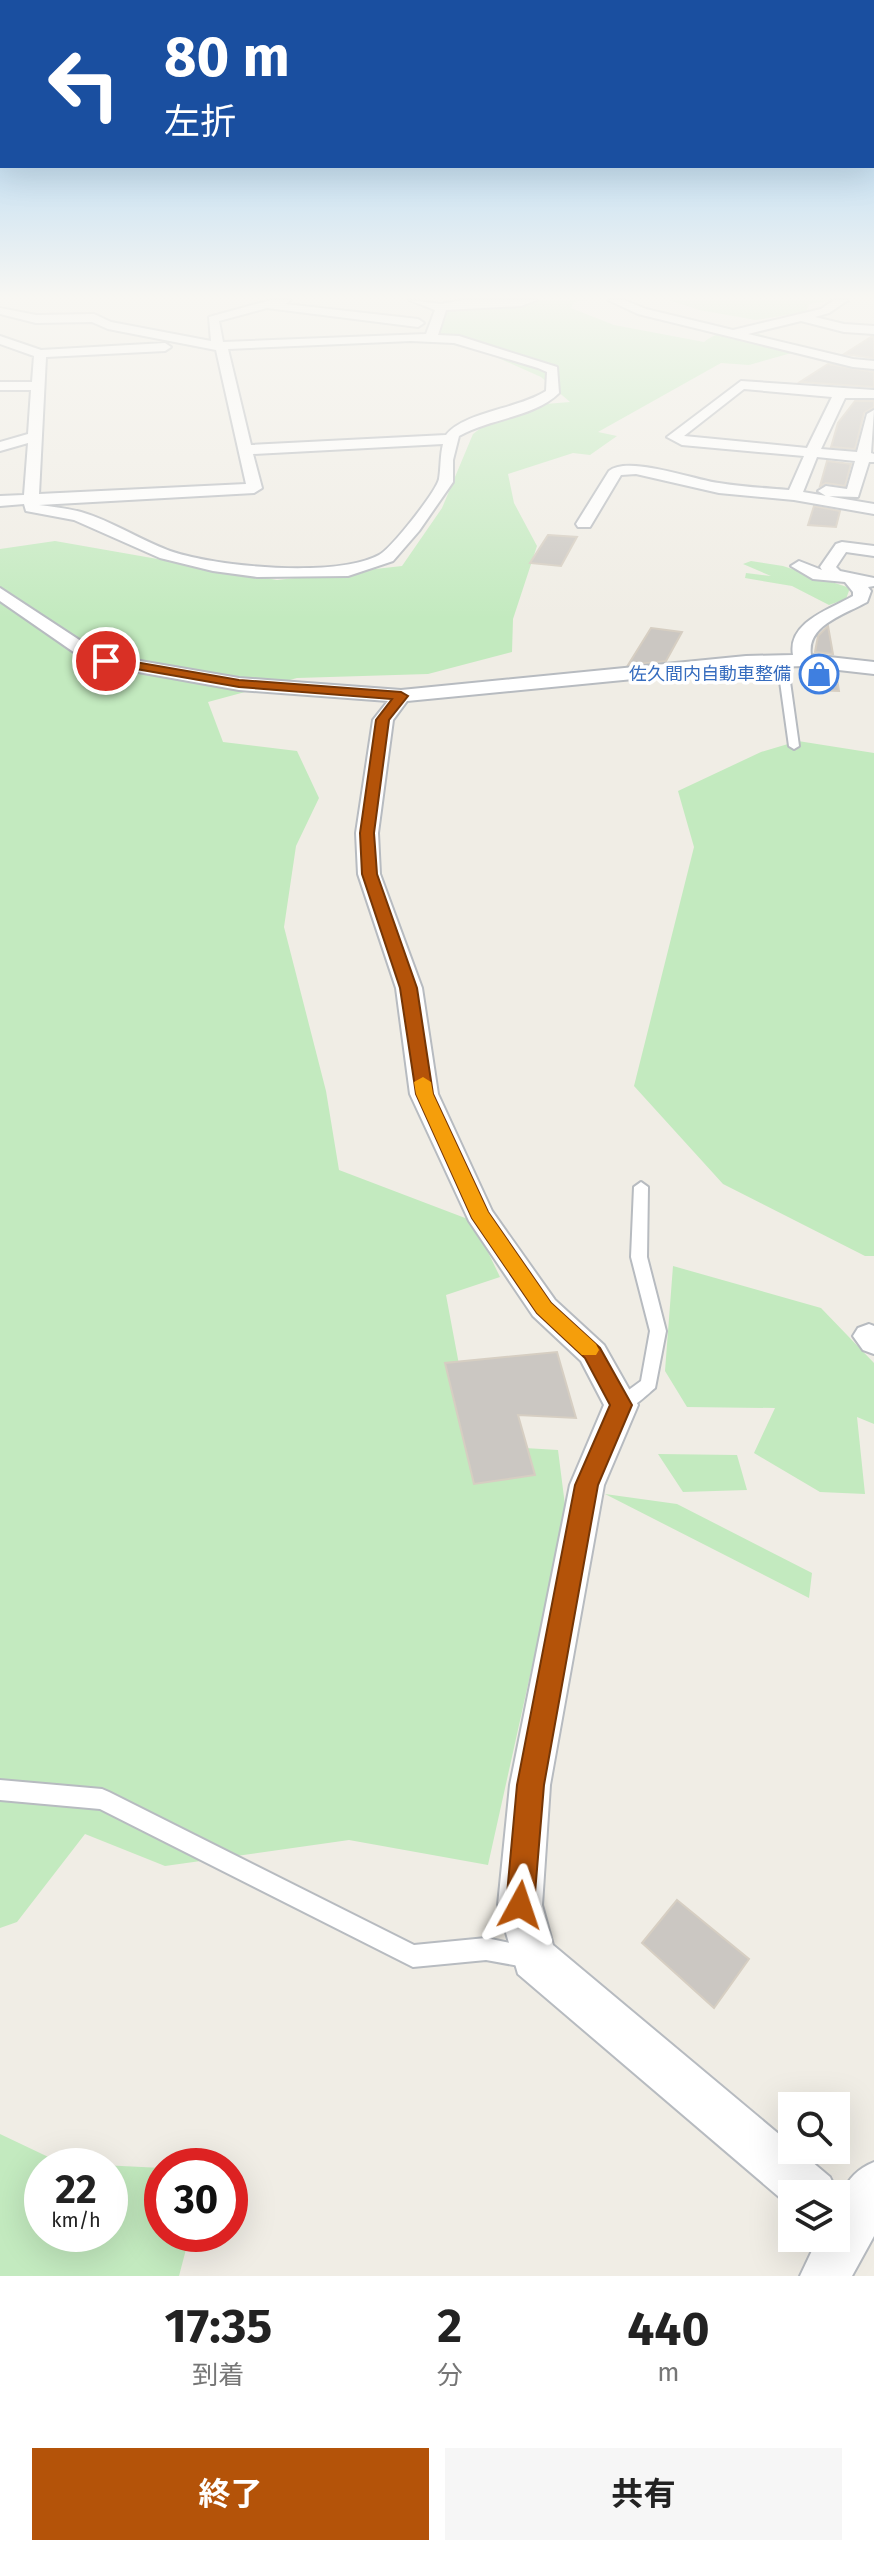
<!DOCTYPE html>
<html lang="ja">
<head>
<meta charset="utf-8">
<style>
	:root { --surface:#fff; --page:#f6f6f6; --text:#222; --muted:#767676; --accent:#b45309 }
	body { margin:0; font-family:"Fira Sans","Noto Sans JP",sans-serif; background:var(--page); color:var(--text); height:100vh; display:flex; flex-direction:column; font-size:30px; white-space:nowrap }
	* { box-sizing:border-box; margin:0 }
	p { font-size:26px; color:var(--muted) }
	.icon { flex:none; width:44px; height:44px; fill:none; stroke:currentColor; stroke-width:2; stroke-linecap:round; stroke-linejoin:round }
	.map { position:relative; height:2276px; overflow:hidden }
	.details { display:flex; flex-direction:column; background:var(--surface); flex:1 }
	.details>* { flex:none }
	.banner { position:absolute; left:0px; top:0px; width:874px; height:168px; box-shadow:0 8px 32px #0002; background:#1a4fa0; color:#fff; overflow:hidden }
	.controls { position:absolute; left:778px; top:2092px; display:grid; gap:16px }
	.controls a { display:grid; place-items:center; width:72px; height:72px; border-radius:0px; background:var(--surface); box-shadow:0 8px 32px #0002; font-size:40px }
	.speed { position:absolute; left:24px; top:2148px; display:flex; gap:16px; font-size:40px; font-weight:700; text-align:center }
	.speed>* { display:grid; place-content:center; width:104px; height:104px; border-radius:50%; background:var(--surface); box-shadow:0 8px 32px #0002; line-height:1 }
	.speed small { font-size:20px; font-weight:400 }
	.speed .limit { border:12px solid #d22; background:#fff; color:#111 }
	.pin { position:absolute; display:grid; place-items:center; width:68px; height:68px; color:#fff; margin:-34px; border:4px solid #fff; border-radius:50%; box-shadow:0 2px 8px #0007 }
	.me { position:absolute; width:88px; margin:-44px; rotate:5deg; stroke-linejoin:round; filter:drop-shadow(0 0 6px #0008) }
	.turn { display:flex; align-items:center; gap:28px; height:168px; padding:0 32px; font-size:36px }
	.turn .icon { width:104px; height:104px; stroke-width:2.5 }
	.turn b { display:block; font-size:56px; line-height:68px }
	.eta { display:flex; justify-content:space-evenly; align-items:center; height:136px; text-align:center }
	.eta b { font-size:48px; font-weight:700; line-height:56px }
	.primary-button { display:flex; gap:16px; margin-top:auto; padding:16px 32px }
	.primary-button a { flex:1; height:92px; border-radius:0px; background:var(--accent); color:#fff; font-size:32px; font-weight:700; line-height:92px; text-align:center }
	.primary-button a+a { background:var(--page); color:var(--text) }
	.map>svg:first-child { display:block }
	.green { fill:#c3eabf; fill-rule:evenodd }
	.building { fill:#cbc7c2; stroke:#d6cec2; stroke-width:2 }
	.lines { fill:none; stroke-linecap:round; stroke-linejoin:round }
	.service-casing { stroke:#b7bbc0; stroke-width:4 }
	.minor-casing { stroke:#b7bbc0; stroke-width:4 }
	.service { fill:#fff; fill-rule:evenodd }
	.minor { fill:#fff; fill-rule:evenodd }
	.route { fill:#b45309; stroke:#753606; stroke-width:2 }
	.slow { fill:#f59e0b }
	.labels { text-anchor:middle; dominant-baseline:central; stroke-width:7; stroke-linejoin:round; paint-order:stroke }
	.far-shop-label { font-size:18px; fill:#366cbe; stroke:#fff; text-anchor:end }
</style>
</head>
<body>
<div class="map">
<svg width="874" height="2276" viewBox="0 0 874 2276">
	<rect width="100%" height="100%" fill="#f0ede5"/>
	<!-- green -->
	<path class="green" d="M497,300H587L574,302L571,308L614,325L704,342C732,319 771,337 802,350L749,365L721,363L598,432L617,436L590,455L573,453L508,474L514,503L537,546L513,619L512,652L428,674L297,678L208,702L223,742L297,751L319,798L296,846L284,927L326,1091L339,1170L473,1221L500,1277L446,1295L474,1445L558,1450L566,1513L488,1865L349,1840L165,1866L85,1834L17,1922L0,1928V549L55,541L277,580L402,566L442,508L473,434L508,407L570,402L541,377L467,344L437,336L438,330L431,322L450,308Z
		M669,300H836L809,304L806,312L756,320L699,310Z
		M751,561L783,566L850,588L846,599L829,605L792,586L745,578L746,573L771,576L743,564Z
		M798,741L874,753V1256H865L723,1184L634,1086L694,847L678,791L761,752Z
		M673,1266L821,1308L874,1363V1424L857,1417L865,1494L820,1492L754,1453L775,1408L687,1407L665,1371Z
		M658,1454L737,1455L747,1490L683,1492Z
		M605,1494L677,1504L812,1573L809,1598Z
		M0,2134L61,2163L162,2168V2234H190L179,2276H0ZM42,2166H110V2234H42Z"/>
	<!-- building -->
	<path class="building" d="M871,337H874V358L844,354Z
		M828,364L874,372V387L800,382Z
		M855,401H874V407L864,413L855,449L831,447L838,423Z
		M827,461L851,464L845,486L826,483L820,486Z
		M814,506L840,511L836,527L808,525Z
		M548,535L577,537L561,566L530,563Z
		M828,626L833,654L815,652L818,636Z
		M651,628L682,632L666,661L628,665Z
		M812,670L836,673L839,691L808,690Z
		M557,1352L576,1418L518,1415L535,1475L474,1484L445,1363Z
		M677,1900L749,1959L714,2008L642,1943Z"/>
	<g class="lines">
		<!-- service casing -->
		<g class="service-casing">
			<path id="service" d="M782,657L787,660L799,746L794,749L789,746L777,660Z
				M641,1182L648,1187L647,1257L666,1331L655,1388C644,1397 630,1413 615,1410L613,1405L615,1400L641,1381L650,1331L631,1257L634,1187Z
				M0,1780L102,1789L109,1792L414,1945L486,1938L538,1949L541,1957L538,1965L530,1968L486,1960L413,1967L100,1809L0,1800Z"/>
		</g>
		<!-- minor casing -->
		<g class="minor-casing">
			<path id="minor" d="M271,300H291L285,304L418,319L424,323L418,327L267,308L219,321L223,342L426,334L435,310L409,300L441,304L462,300H537L521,306L446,310L438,335L459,336L557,367L559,393C533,418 490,418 459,436L453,460V482L419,531L393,561L348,576L257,577L213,571L160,558L74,520L26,511L24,504L0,506V496L24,495L28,443L0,451V442L28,434L31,390H0V382H32L34,356L0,344V336L41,350L165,343L171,347L165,351L46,357L39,494L246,484L216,350L108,329L92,322L36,323L0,314V308L36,315L94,314L111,322L211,341L209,317ZM411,341L454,343L538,368L547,372L546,391C518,409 464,412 446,435L251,445L228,349ZM443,444C440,456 441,467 439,479C436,492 391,549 379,555C336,578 216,567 170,551C140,540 112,521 81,512C67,508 53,507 39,505L254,493L262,488L253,454Z
				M608,300H624L646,309L733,330L821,309L834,300H848L829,313L815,317L844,324L874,326V334L844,332L801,321L748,334L853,359L874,361V369L853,367L638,314Z
				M741,381L874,390V398H845L821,449L857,452L867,414L874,410L871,453L874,454V462H869L858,497L826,496L818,491L826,486L847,489L855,461L817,457L803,492L874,504V514L794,500L719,493L636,474L621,475L590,527H578L576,524L609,471C628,455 694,480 719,483C742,487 766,488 789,490L804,456L682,445L667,437ZM744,389L832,397L807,448L684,436Z
				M842,542L874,546V556L846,552L836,567L840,571L874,578V586L868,587L871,591L867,602C846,614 806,625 811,655L874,662V674L803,666L746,668L407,701L393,720L378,833L380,874L422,988L438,1094L492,1211L555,1300L604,1345L638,1405L604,1485L550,1785L542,1905L553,1945L792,2145V2150H798L830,2177L838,2194L836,2198V2194H792V2208L518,1974L498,1905L510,1785L570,1485L604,1405L581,1361L533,1316L469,1221L410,1094L396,988L358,874L356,833L373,720L388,701L239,690L99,665L78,655L0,601V588L90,647L111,656L239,678L401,690L746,656L793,655C787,622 831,609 853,596V592L845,582L813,579L791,566L799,561L822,570L820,567L836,544Z
				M869,1324L874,1326V1354L863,1350L853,1336L858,1328Z
				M874,2162V2236L852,2276H800L818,2238H836C836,2205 841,2175 874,2162Z"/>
		</g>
		<!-- service -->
		<use href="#service" class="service"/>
		<!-- minor -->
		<use href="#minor" class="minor"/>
	</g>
	<!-- sky -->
	<linearGradient id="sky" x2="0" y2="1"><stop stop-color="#8dc6f1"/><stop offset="0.48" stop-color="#f8f7f3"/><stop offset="1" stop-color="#f8f7f3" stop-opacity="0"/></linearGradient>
	<rect width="874" height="619" fill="url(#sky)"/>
	<!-- route -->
	<path class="route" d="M106,657L239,680L401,692L408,696L389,720L374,833L377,874L417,988L433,1094L488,1212L551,1303L600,1348L632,1405L598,1485L544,1785L534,1905L530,1915L520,1919L510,1915L506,1905L517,1785L575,1485L610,1405L585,1358L537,1313L472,1218L416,1094L400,988L362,874L360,833L376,720L392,699L239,687L102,663L100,661Z"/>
	<!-- slow -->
	<path class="slow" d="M423,1077L431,1082L433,1094L488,1212L551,1303L596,1344L599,1350L596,1355H582L537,1313L472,1218L416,1094L414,1082Z"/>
	<!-- icons -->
	<defs>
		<g id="shop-ring" transform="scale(2)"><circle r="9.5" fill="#fff" stroke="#3f7fe0" stroke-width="1.5"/><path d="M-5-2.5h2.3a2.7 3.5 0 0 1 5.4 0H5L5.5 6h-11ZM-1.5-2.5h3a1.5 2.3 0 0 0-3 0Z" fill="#3f7fe0"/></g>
	</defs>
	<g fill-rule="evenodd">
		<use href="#shop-ring" x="819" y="674"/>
	</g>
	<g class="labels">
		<!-- far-shop labels -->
		<g class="far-shop-label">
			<text x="791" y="674">佐久間内自動車整備</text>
		</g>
	</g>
</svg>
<div class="controls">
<a><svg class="icon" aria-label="search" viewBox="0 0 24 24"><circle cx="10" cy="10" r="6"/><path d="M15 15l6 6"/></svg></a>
<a><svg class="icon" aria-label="layers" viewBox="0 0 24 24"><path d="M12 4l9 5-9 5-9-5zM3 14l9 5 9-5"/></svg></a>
</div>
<div class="speed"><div>22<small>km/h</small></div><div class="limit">30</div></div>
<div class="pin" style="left:106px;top:661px;background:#d93025"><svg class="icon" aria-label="arrive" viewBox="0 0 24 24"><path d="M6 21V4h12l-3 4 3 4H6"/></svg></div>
<svg class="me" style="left:520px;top:1905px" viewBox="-20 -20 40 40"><path d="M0-17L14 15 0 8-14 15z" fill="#b45309" stroke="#fff" stroke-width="4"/></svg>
<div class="banner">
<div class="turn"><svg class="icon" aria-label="left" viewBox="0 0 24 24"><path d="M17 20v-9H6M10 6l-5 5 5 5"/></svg><div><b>80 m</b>左折</div></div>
</div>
</div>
<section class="details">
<div class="eta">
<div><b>17:35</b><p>到着</p></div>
<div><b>2</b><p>分</p></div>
<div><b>440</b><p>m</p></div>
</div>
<div class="primary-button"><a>終了</a><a>共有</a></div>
</section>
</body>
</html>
